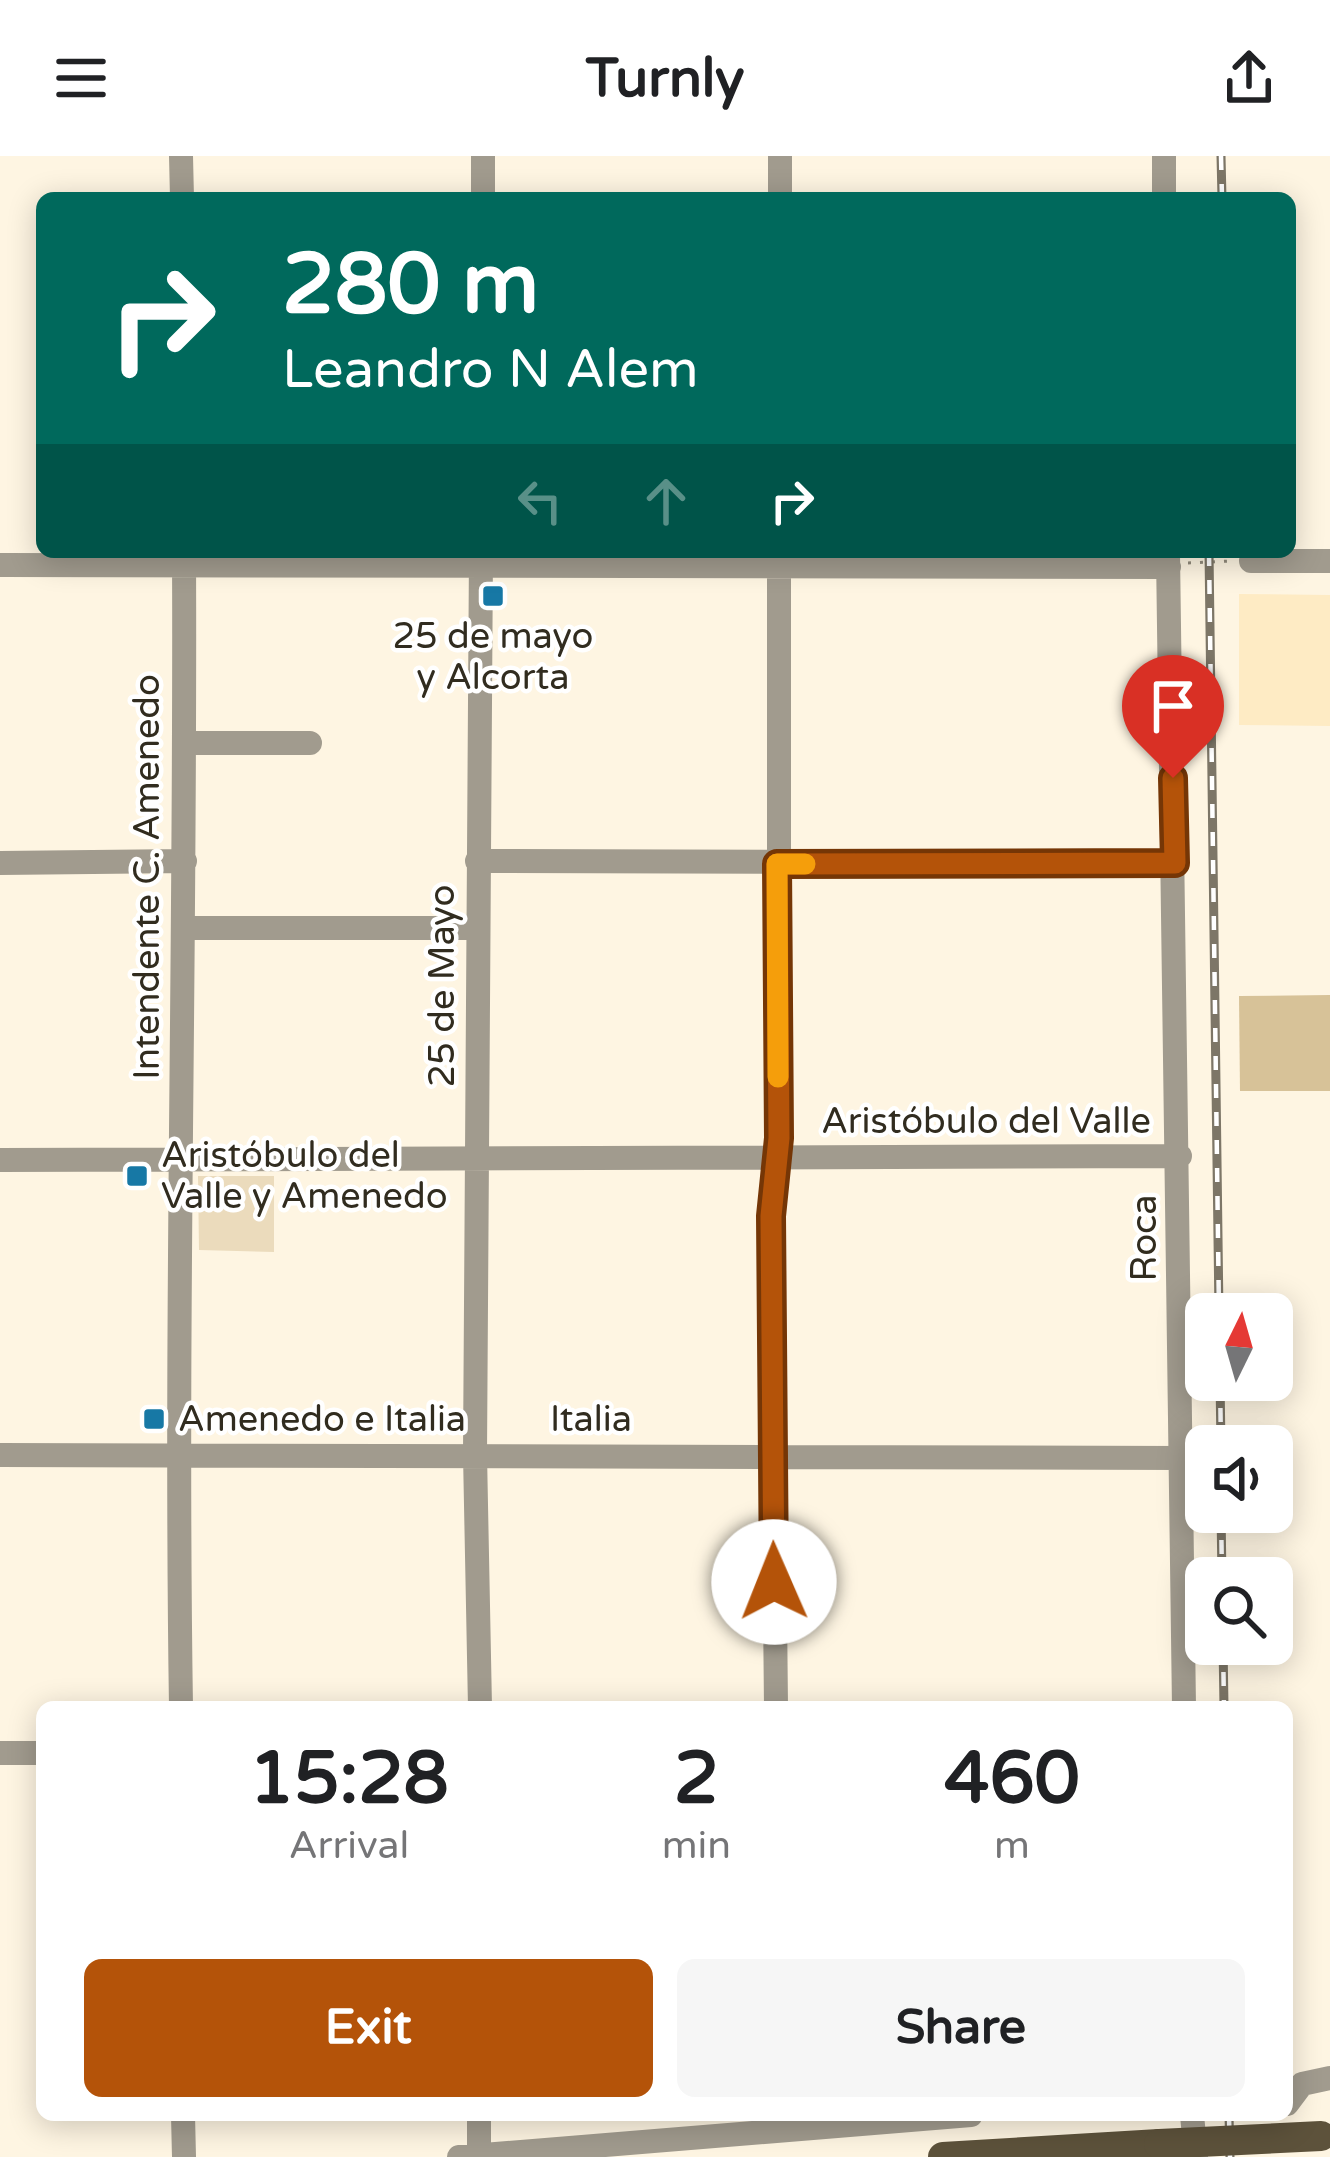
<!DOCTYPE html>
<html lang="en">
<head>
<meta charset="utf-8">
<style>
	:root { --surface:#fff; --page:#f6f6f6; --text:#202124; --muted:#757577; --accent:#b45309 }
	body { margin:0; font-family:"Varela Round",sans-serif; background:var(--page); color:var(--text); height:100vh; display:flex; flex-direction:column; font-size:45px; white-space:nowrap }
	* { box-sizing:border-box; margin:0 }
	p { font-size:39px; color:var(--muted) }
	.icon { flex:none; width:66px; height:66px; fill:none; stroke:currentColor; stroke-width:2; stroke-linecap:round; stroke-linejoin:round }
	.map { position:relative; flex:1; overflow:hidden }
	.drawer { position:absolute; left:36px; top:1545px; width:1257px; height:420px; display:flex; flex-direction:column; background:var(--surface); border-radius:18px; box-shadow:0 6px 30px #0003 }
	.drawer>* { flex:none }
	.hud { position:absolute; left:36px; top:36px; width:1260px; height:366px; border-radius:18px; box-shadow:0 6px 30px #0003; background:#00695c; color:#fff; overflow:hidden }
	.needle { width:78px; rotate:5deg }
	.controls { position:absolute; left:1185px; top:1137px; display:grid; gap:24px }
	.controls a { display:grid; place-items:center; width:108px; height:108px; border-radius:18px; background:var(--surface); box-shadow:0 6px 30px #0003; font-size:60px }
	.pin { position:absolute; display:grid; place-items:center; width:102px; height:102px; color:#fff; margin:-123px -51px; border-radius:50% 50% 50% 0; rotate:-45deg; box-shadow:0 0 12px #0007 }
	.pin .icon { rotate:45deg }
	.me { position:absolute; width:132px; margin:-66px; rotate:359deg; stroke-linejoin:round; filter:drop-shadow(0 0 9px #0008) }
	.turn { display:flex; align-items:center; gap:42px; height:252px; padding:0 48px; font-size:54px }
	.turn .icon { width:156px; height:156px; stroke-width:2.5 }
	.turn b { display:block; font-size:84px; line-height:102px }
	.lanes { display:flex; align-items:center; height:114px; padding:0 48px; background:#0003; justify-content:center; gap:60px; direction:ltr }
	.lanes .off { opacity:.35 }
	.eta { display:flex; justify-content:space-evenly; align-items:center; height:204px; text-align:center }
	.eta b { font-size:72px; font-weight:700; line-height:84px }
	.cta { display:flex; gap:24px; margin-top:auto; padding:24px 48px }
	.cta a { flex:1; height:138px; border-radius:18px; background:var(--accent); color:#fff; font-size:48px; font-weight:700; line-height:138px; text-align:center }
	.cta a+a { background:var(--page); color:var(--text) }
	header { display:flex; justify-content:space-between; align-items:center; height:156px; padding:0 48px; background:var(--surface); font-size:54px; font-weight:700 }
	.map>svg:first-child { display:block }
	.built { fill:#feebc4 }
	.green { fill:#d7c298 }
	.building { fill:#ebdbbc }
	.lines { fill:none; stroke-linecap:round; stroke-linejoin:round }
	.path { stroke:#928b7c; stroke-width:3; stroke-dasharray:3 9; stroke-linecap:butt }
	.minor { stroke:#a19b8e; stroke-width:24 }
	.major { stroke:#5d523b; stroke-width:30 }
	.rail-casing { stroke:#7d7667; stroke-width:9 }
	.rail { stroke:#fff; stroke-width:4.5; stroke-dasharray:14; stroke-linecap:butt }
	.major-bridge { stroke:#5d523b; stroke-width:30 }
	.route-casing { stroke:#753606; stroke-width:30 }
	.route { stroke:#b45309; stroke-width:21 }
	.slow { stroke:#f59e0b; stroke-width:21 }
	.poi-dot { fill:#1778a5; stroke:#fff; stroke-width:4.5 }
	.labels { text-anchor:middle; dominant-baseline:central; stroke-width:9; stroke-linejoin:round; paint-order:stroke }
	.poi-label { font-size:36px; fill:#312c1f; stroke:#fff; text-anchor:start }
	.street-label { font-size:36px; fill:#312c1f; stroke:#fff }
</style>
</head>
<body>
<header><svg class="icon" aria-label="menu" viewBox="0 0 24 24"><path d="M4 6h16M4 12h16M4 18h16"/></svg>Turnly<svg class="icon" aria-label="share" viewBox="0 0 24 24"><path d="M12 15V3M7 8l5-5 5 5M5 13v7h14v-7"/></svg></header>
<div class="map">
<svg width="1330" height="2001" viewBox="0 0 1330 2001">
	<rect width="100%" height="100%" fill="#fef5e2"/>
	<!-- built -->
	<path class="built" d="M1239,438L1330,439V570L1239,569Z"/>
	<!-- green -->
	<path class="green" d="M1330,839V935H1240L1239,840Z"/>
	<!-- building -->
	<path class="building" d="M198,1020H274V1096L199,1094Z"/>
	<g class="lines">
		<!-- path -->
		<path class="path" d="M1188,407L1232,405"/>
		<!-- minor -->
		<path class="minor" d="M181,0L182,42
			M1164,0V42
			M483,42V0
			M780,42V0
			M1168,398L1184,1551
			M1251,405H1330
			M0,409L1169,411
			M186,587H310
			M477,705L1175,707
			M0,707L185,705
			M184,772H478
			M0,1004L1180,1000
			M0,1299L1182,1302
			M181,1551C175,1167 186,783 184,398
			M480,1551L475,1298L481,396
			M776,1551L771,1060L779,982V396
			M0,1597H42
			M1287,1948L1302,1928L1330,1922
			M183,1959L184,2001
			M1192,1959L1196,2001
			M479,1999V1959
			M459,2001L971,1959"/>
		<!-- major -->
		<path class="major" d="M943,2001L1159,1988"/>
		<!-- rail casing -->
		<g class="rail-casing">
			<path id="rail" d="M1221,0L1222,42
				M1209,396L1219,1158
				M1220,1224L1221,1290
				M1221,1356L1222,1422
				M1223,1488L1224,1551
				M1229,1959L1230,2001"/>
		</g>
		<!-- rail -->
		<use href="#rail" class="rail"/>
		<!-- major-bridge -->
		<path class="major-bridge" d="M1159,1988L1321,1980"/>
	</g>
	<g class="lines">
		<!-- route casing -->
		<g class="route-casing">
			<path id="route" d="M774,1426L771,1060L779,982L777,708L1175,707L1173,622"/>
		</g>
		<!-- route -->
		<use href="#route" class="route"/>
		<!-- slow -->
		<path class="slow" d="M778,921L777,708H805"/>
	</g>
	<!-- markers -->
	<g class="poi-dot">
		<rect x="481" y="428" width="24" height="24" rx="6"/>
		<rect x="125" y="1008" width="24" height="24" rx="6"/>
		<rect x="142" y="1251" width="24" height="24" rx="6"/>
	</g>
	<g class="labels">
		<!-- poi labels -->
		<g class="poi-label">
			<text x="493" y="480" text-anchor="middle">25 de mayo<tspan x="493" dy="41">y Alcorta</tspan></text>
			<text x="161" y="999">Aristóbulo del<tspan x="161" dy="41">Valle y Amenedo</tspan></text>
			<text x="178" y="1263">Amenedo e Italia</text>
		</g>
		<!-- street labels -->
		<g class="street-label">
			<text transform="translate(147 721) rotate(-90)">Intendente C. Amenedo</text>
			<text transform="translate(442 830) rotate(-90)">25 de Mayo</text>
			<text x="986" y="965">Aristóbulo del Valle</text>
			<text transform="translate(1144 1082) rotate(-90)">Roca</text>
			<text x="591" y="1263">Italia</text>
		</g>
	</g>
</svg>
<div class="controls">
<a><svg class="needle" viewBox="-14 -14 28 28"><path d="M0-13l5 13h-10z" fill="#e53935"/><path d="M0 13l5-13h-10z" fill="#757577"/></svg></a>
<a><svg class="icon" aria-label="sound" viewBox="0 0 24 24"><path d="M4 9h4l5-4v14l-5-4H4zM17 9q2 3 0 6"/></svg></a>
<a><svg class="icon" aria-label="search" viewBox="0 0 24 24"><circle cx="10" cy="10" r="6"/><path d="M15 15l6 6"/></svg></a>
</div>
<div class="pin" style="left:1173px;top:622px;background:#d93025"><svg class="icon" aria-label="arrive" viewBox="0 0 24 24"><path d="M6 21V4h12l-3 4 3 4H6"/></svg></div>
<svg class="me" style="left:774px;top:1426px" viewBox="-20 -20 40 40"><circle r="19" fill="#fff"/><path d="M0-13L10 11 0 6-10 11z" fill="#b45309"/></svg>
<div class="hud">
<div class="turn"><svg class="icon" aria-label="right" viewBox="0 0 24 24"><path d="M7 20v-9h11M14 6l5 5-5 5"/></svg><div><b>280 m</b>Leandro N Alem</div></div>
<div class="lanes"><svg class="icon off" aria-label="left" viewBox="0 0 24 24"><path d="M17 20v-9H6M10 6l-5 5 5 5"/></svg><svg class="icon off" aria-label="ahead" viewBox="0 0 24 24"><path d="M12 20V5M6 11l6-6 6 6"/></svg><svg class="icon" aria-label="right" viewBox="0 0 24 24"><path d="M7 20v-9h11M14 6l5 5-5 5"/></svg></div>
</div>
<section class="drawer">
<div class="eta">
<div><b>15:28</b><p>Arrival</p></div>
<div><b>2</b><p>min</p></div>
<div><b>460</b><p>m</p></div>
</div>
<div class="cta"><a>Exit</a><a>Share</a></div>
</section>
</div>
</body>
</html>
